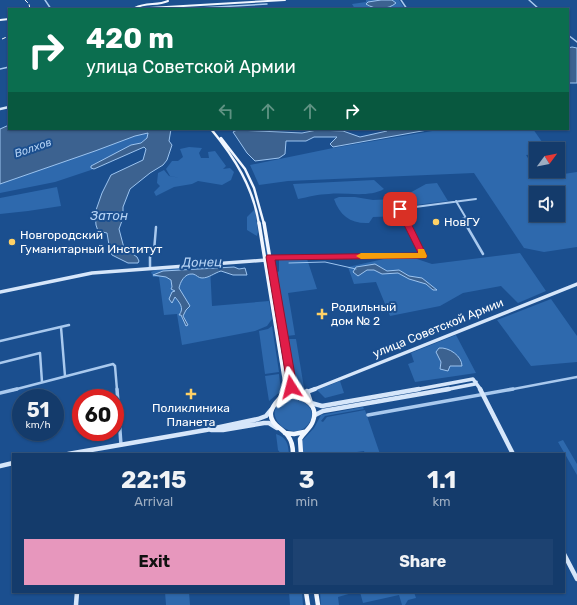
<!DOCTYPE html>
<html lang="en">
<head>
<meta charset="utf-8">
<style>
	:root { --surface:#143b6b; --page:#1d4271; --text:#f1f3f6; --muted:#9dadc1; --line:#33557e; --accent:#e797bd }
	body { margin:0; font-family:Rubik,sans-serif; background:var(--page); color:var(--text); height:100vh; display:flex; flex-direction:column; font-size:15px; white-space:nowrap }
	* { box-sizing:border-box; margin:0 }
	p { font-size:13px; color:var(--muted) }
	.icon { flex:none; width:22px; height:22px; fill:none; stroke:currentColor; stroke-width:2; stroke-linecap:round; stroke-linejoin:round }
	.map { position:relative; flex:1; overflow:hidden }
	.sheet { position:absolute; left:12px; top:453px; width:553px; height:140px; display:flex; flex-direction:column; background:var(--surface); border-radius:0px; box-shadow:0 1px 3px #0004,0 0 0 1px var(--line) }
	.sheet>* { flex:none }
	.guide { position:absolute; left:8px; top:8px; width:561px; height:122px; border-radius:0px; box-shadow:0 1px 3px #0004,0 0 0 1px var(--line); background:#0b6e4f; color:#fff; overflow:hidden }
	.needle { width:26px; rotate:58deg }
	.tools { position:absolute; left:529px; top:142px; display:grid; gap:8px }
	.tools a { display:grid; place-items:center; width:36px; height:36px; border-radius:0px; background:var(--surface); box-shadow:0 1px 3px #0004,0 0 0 1px var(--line); font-size:20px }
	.speed { position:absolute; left:12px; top:389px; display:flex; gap:8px; font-size:20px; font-weight:700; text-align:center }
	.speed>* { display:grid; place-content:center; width:52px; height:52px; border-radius:50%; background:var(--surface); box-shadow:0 1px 3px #0004,0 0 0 1px var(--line); line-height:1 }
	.speed small { font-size:10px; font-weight:400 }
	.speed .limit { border:6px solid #d22; background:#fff; color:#111 }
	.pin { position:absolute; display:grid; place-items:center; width:34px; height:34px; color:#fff; margin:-17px; border-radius:8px; box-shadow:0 2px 6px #0006 }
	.me { position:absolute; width:44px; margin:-22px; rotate:351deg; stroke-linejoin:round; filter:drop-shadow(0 0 3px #0008) }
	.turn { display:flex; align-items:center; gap:14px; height:84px; padding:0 12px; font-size:18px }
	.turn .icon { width:52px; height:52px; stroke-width:2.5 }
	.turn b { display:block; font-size:28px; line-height:34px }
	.lanes { display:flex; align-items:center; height:38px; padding:0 12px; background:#0003; justify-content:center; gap:20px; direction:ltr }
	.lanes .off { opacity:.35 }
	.eta { display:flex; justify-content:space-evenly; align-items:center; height:68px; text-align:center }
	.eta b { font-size:24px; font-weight:700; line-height:28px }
	.action { display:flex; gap:8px; margin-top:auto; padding:8px 12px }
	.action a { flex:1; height:46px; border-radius:0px; background:var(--accent); color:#111; font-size:16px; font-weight:700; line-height:46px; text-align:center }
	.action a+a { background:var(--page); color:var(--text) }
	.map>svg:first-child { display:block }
	.green { fill:#2e69ad; fill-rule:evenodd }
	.water { fill:#3c6290; stroke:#9cc4f0 }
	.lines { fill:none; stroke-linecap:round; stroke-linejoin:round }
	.stream { stroke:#9cc4f0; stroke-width:1 }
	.street-far3 { stroke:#a9c9ee; stroke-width:1.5 }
	.street-far2 { stroke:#a9c9ee; stroke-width:2 }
	.street-far1 { stroke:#a9c9ee; stroke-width:2.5 }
	.street { stroke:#a9c9ee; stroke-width:3.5 }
	.secondary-far2 { stroke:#d6e6fa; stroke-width:2.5 }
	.secondary-far1 { stroke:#d6e6fa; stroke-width:3.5 }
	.secondary { stroke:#d6e6fa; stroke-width:4.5 }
	.primary-far3 { stroke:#f0f6ff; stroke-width:2 }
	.primary-far2 { stroke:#f0f6ff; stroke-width:2.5 }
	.primary-far1 { stroke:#f0f6ff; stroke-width:3.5 }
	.primary { stroke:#f0f6ff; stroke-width:4.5 }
	.rail { stroke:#fff; stroke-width:1; stroke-dasharray:4 2; stroke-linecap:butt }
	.route { fill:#e11d48; stroke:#92132f }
	.slow { fill:#f59e0b }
	.poi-dot { fill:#ffd166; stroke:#1b4f8f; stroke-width:1.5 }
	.labels { text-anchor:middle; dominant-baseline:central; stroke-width:4; stroke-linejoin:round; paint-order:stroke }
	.far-water-label { font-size:11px; font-style:italic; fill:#b5d3f5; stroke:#1b4f8f }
	.poi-label { font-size:12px; fill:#fff; stroke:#1b4f8f; text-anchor:start }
	.street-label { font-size:12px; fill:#fff; stroke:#1b4f8f }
	.water-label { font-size:13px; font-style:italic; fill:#b5d3f5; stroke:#1b4f8f }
</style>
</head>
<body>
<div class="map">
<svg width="577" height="605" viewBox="0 0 577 605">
	<rect width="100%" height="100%" fill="#1b4f8f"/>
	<!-- green -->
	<path class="green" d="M366,0H399L405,9H355L352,4L366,2Z
		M488,129H533L547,149H536V154L526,155L537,172L557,175L577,172V247L544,252L524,248L474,173L288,181L259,185L250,165L333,148L438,130ZM536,193H558V215H536Z
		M144,133H148L147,138L141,143L131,145L91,168L94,169L55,182L0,193V184Z
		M189,147L202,148L199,153L201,158H209L208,152L215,151L226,166L223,169L230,168L234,172L231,180L222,185L198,181L192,184L174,187L156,196L154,192L160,186L157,183L158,173L164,170L169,176L180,178L170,176L166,169L172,161H178L183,157L180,149Z
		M374,180L384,189C368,198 347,192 329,194C319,194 308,197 298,199L293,184Z
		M437,183L448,201L400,207L397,200L426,184Z
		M57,187L61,206L28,211L0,214V198Z
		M339,197H355L373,200L393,199L401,216L373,217L369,223C351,224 340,216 334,199Z
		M255,209L258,232L257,236L247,230V217Z
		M264,238H266L290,387H288Z
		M520,253L546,291L518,303L501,286L463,293L440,306L390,316L376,282L354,284L348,267L388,258L417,259L432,264Z
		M279,259H307L317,289L288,293L295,335L287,336L282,300L277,273L279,271Z
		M210,266L212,306L269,301L272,319L267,326L255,331L182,345L177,314L164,315L159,277H153L151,272L158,269Z
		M551,299L577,336V362L531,366L497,320Z
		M272,326L279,372L265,374L259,331L268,329Z
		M456,335L476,373L415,382L408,364L414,362L411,353Z
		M288,339H296L304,388L300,390L295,386Z
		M279,374L281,391L269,401L265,376Z
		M340,381L344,393L325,398L317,390Z
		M289,399C301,398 319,408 309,423C292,448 254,409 289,399Z
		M363,407L364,409L325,416L321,421L323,422L327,417L365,410L380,454H365L364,451L343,454H303L302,441L314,428L321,415Z
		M276,434C287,438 288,443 289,454H281L278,450Z
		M563,440L577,464V475L558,442Z
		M165,592H189L190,605H166Z
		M289,592H302L303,605H290Z
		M320,592H352V593L338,597L339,605H321Z
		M360,592H414L416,598L408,600L405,605H402L399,595L363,603Z"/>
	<!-- water -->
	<path class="water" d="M381,0H392L396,3C388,10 375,10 366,4L368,2Z
		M572,47L577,48V83H568V48Z
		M9,125V129H171L169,141L172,145L167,160L163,165L150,173L130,189L123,207V218L119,229L124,248L137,257L139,261L138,263H128L112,255L110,251L107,233L98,231L96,225L95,213L102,193L111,175L143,160L146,149L144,147L94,169L91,168V166L131,145L141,143L147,138L148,133L135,136L95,151L0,184V129Z
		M389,129H433L333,147L330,144L337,137H314L306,141H286L285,154L279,158L255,161L247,153L233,132L237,130L302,133L317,130L343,131L360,137L387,131Z
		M375,264L387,271L399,270L409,276L422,278L437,290H433L426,284L409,279L398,273L382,274L374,270H367L358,276L353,272L356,267Z
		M234,267L239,269L245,268L247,275H233L221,271C214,273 209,278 202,278C198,278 197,275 193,274C184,273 180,283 179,288L190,306L186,310L183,316L188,325L186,326L181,315H179C185,308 179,302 175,297L172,303L169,299L172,292L175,291L171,289L172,287L171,280L166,277L153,275L163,271Z
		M439,348C449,347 462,356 462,366H450L448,371L440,369L441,362L436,352Z"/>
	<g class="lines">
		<!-- stream -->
		<path class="stream" d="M289,263L325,262L356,269"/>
		<!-- street-far3 -->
		<path class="street-far3" d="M45,0L51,9
			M401,0L407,9
			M529,0L539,9
			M182,9L267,4
			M568,35L577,42
			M0,69L9,67"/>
		<!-- street-far2 -->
		<path class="street-far2" d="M456,201L466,218L462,219L465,224
			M407,224L400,209L476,199"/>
		<!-- street-far1 -->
		<path class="street-far1" d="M465,223L483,254
			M270,257L423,256L407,223
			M150,268V257L154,251L156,227
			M61,327L65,376
			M0,341L69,325
			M0,363L40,353L42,382
			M13,390L113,364L115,366L117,390
			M508,390L577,377"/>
		<!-- street -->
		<path class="street" d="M117,389L121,445
			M0,393L17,389
			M368,415L513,389"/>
		<!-- secondary-far2 -->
		<path class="secondary-far2" d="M0,109L9,107"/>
		<!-- secondary-far1 -->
		<path class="secondary-far1" d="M0,292L92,273L266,260
			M312,390L577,284
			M414,390L473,379L481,390
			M444,390L475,384L476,382"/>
		<!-- secondary -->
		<path class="secondary" d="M480,389L513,454
			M307,391L311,403L322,406L419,389
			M296,396L315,389
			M315,415L323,411L449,389
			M211,430H223L264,423H269L277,428
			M68,454L206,430L258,419L266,416L271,410
			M0,466L13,463
			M564,554L577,579
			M76,605L77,592"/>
		<!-- primary-far3 -->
		<path class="primary-far3" d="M135,8C146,2 157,6 168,1
			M132,9L285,0
			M0,20L9,19"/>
		<!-- primary-far2 -->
		<path class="primary-far2" d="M211,129C235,158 253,187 259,224
			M221,138L245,169L254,188L264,224"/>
		<!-- primary-far1 -->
		<path class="primary-far1" d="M259,223L286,390
			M264,223L292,390"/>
		<!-- primary -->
		<path class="primary" d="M286,389C283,398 273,402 271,412C269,424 282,428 288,436C292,441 293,448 293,454
			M292,389L295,396
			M283,398C298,394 320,402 313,421C311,428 304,432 300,439L301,454
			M285,433L294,434L304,432
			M306,592L308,605
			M316,592L318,605"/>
		<!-- rail -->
		<path class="rail" d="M25,0L29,4L30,9
			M2,39L9,36"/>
	</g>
	<!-- route -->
	<path class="route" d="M400,206L404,209L427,256L426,258L275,260L297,387L295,390L291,392L288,390L266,257L267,255L418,253L396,209Z"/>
	<!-- slow -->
	<path class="slow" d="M418,249H424L427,256L426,258L361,259L356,256L361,253H418Z"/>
	<!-- markers -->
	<g class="poi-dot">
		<circle cx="436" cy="222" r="4"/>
		<circle cx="12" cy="242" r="4"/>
		<path d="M320 308h4v4h4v4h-4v4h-4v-4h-4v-4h4z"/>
		<path d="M189 388h4v4h4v4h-4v4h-4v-4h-4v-4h4z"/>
	</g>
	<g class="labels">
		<!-- far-water labels -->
		<g class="far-water-label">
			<text transform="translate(33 148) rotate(-19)">Волхов</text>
		</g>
		<!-- poi labels -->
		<g class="poi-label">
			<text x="444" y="222">НовГУ</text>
			<text x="20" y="235">Новгородский<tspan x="20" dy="14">Гуманитарный Институт</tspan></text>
			<text x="331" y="307">Родильный<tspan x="331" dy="14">дом № 2</tspan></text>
			<text x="191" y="408" text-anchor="middle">Поликлиника<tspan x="191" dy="14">Планета</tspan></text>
		</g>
		<!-- street labels -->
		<g class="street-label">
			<text transform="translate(438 328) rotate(-22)">улица Советской Армии</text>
		</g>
		<!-- water labels -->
		<g class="water-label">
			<text x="109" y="215">Затон</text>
			<text transform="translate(202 262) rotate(-1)">Донец</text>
		</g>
	</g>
</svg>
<div class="tools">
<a><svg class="needle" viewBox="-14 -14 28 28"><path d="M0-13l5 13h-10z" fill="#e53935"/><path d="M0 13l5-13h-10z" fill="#9dadc1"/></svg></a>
<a><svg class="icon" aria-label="sound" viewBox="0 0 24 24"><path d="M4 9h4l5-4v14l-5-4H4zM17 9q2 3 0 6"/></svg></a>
</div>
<div class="speed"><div>51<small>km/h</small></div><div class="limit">60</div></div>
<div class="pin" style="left:400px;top:209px;background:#d93025"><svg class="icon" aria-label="arrive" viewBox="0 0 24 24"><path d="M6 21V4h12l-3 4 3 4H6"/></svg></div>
<svg class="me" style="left:291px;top:387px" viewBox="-20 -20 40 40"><path d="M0-17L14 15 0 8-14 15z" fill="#e11d48" stroke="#fff" stroke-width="4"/></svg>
<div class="guide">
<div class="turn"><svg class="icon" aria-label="right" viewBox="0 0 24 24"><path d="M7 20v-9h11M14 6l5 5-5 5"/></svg><div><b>420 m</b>улица Советской Армии</div></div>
<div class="lanes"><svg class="icon off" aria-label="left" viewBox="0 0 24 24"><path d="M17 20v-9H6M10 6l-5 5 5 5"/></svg><svg class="icon off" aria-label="ahead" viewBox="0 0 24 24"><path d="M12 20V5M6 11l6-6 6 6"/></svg><svg class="icon off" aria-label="ahead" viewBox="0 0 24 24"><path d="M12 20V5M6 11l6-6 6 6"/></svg><svg class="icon" aria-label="right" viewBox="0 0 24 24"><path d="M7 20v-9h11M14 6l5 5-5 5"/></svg></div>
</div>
<section class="sheet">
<div class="eta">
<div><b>22:15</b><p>Arrival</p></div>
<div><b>3</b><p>min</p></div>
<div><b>1.1</b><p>km</p></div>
</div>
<div class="action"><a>Exit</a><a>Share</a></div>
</section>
</div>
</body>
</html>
